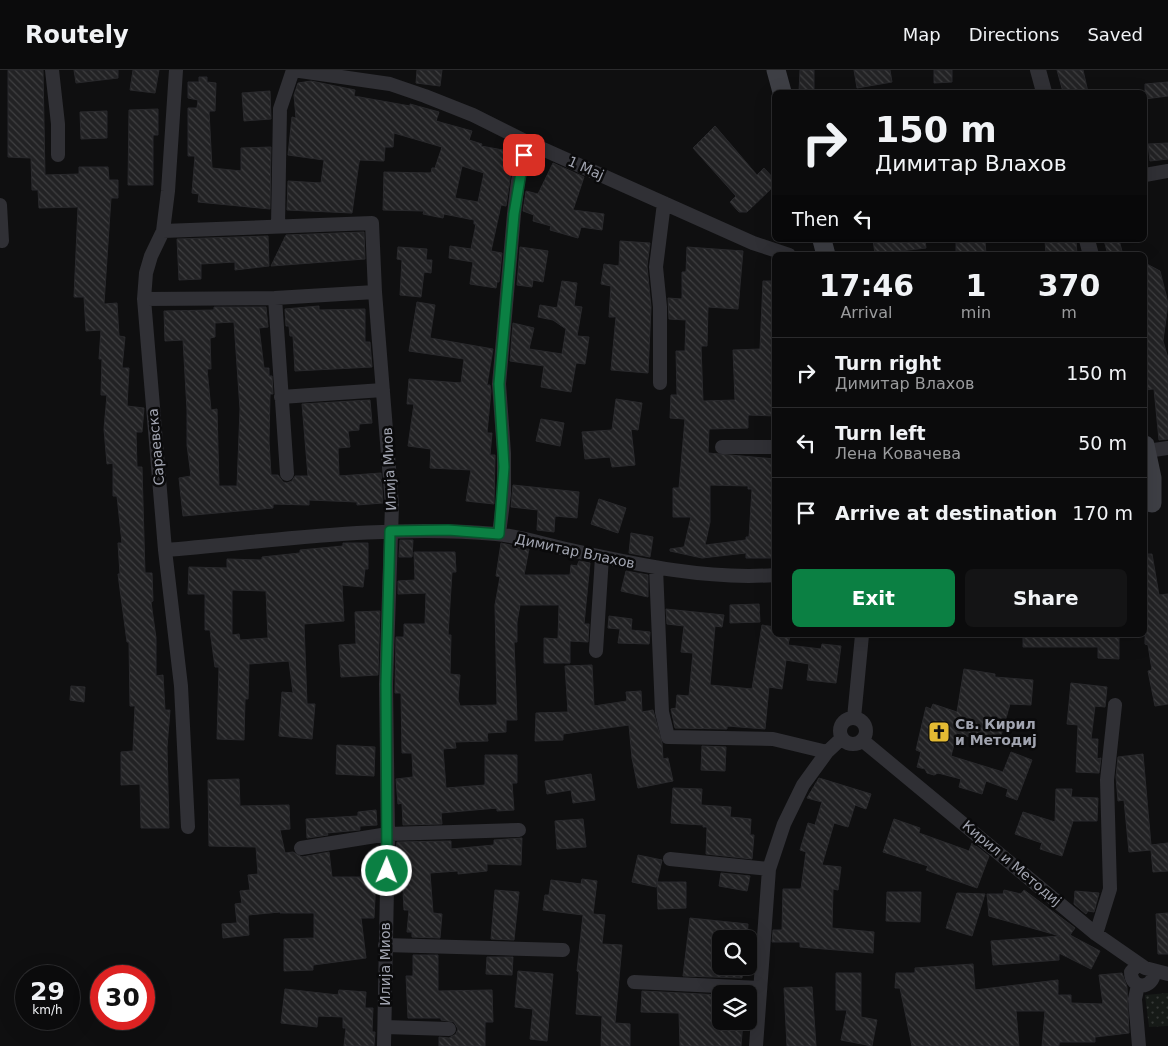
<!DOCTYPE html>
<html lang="en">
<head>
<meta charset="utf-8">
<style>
	:root { --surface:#0b0b0c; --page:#141415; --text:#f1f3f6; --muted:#9a9b9d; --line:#2b2b2d; --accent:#0b8043 }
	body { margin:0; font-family:"DejaVu Sans",sans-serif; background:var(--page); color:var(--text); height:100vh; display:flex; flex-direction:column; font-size:19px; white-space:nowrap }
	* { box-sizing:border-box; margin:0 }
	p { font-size:16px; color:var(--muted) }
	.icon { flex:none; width:28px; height:28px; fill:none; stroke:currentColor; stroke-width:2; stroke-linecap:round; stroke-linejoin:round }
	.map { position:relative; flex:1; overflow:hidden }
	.panel { position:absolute; left:772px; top:182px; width:375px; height:385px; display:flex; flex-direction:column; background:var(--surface); border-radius:8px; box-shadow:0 5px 20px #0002,0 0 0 1px var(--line) }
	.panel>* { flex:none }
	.guide { position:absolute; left:772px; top:20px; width:375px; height:152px; border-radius:8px; box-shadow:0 5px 20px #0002,0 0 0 1px var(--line); background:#0b0b0c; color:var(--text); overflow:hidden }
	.tools { position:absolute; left:712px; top:860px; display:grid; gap:10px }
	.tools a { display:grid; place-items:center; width:45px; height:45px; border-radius:8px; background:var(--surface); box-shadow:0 5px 20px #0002,0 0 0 1px var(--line); font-size:25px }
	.speed { position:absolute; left:15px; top:895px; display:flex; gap:10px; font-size:25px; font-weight:700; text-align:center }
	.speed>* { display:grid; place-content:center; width:65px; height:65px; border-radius:50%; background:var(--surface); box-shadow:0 5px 20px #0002,0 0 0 1px var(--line); line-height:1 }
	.speed small { font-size:12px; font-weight:400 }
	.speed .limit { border:8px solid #d22; background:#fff; color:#111 }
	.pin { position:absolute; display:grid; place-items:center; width:42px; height:42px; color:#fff; margin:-21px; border-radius:10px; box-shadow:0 2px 8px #0006 }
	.me { position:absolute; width:55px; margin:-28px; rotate:1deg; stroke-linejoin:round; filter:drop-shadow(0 0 4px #0008) }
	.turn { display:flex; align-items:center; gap:18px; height:105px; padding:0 20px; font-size:22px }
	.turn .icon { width:65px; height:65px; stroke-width:2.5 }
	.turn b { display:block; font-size:35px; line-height:42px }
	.then { display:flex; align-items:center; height:48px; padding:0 20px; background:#0003; gap:10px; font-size:19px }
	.eta { display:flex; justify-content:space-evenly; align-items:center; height:85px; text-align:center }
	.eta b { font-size:30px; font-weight:700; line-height:35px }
	.action { display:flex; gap:10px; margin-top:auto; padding:10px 20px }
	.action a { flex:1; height:58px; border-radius:8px; background:var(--accent); color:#fff; font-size:20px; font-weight:700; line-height:58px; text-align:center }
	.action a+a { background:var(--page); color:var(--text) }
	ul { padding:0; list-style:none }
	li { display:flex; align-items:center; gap:15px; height:70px; padding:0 20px; border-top:1px solid var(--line) }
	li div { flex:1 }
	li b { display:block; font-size:19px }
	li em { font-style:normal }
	header { display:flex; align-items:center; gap:30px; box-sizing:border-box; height:70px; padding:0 25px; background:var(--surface); border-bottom:1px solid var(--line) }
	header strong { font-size:24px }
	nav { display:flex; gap:28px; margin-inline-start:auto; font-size:18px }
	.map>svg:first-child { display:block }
	.park { fill:url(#park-dots) }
	.building { fill:url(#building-back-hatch); stroke:#29292c; fill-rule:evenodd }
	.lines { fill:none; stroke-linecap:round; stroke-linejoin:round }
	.minor { stroke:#303035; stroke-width:14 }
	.tertiary { stroke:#303035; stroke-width:16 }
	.secondary { stroke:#3e3f45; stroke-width:19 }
	.route-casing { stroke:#07532c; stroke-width:12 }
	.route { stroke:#0b8043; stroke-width:9 }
	.labels { text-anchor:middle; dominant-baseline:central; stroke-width:5; stroke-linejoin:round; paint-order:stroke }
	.street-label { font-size:14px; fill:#a1a4b0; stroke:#0a0a0b }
	.poi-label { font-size:14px; font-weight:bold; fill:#a1a4b0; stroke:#0a0a0b; text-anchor:start }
</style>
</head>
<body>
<header>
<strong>Routely</strong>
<nav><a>Map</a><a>Directions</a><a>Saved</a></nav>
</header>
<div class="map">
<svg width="1168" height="976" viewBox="0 0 1168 976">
	<defs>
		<pattern id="park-dots" width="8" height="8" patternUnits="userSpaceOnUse" patternTransform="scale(1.25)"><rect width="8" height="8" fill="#161a17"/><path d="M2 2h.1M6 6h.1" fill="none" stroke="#353836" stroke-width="1.8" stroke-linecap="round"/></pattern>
		<pattern id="building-back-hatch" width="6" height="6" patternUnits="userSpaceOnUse" patternTransform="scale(1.25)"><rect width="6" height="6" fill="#222224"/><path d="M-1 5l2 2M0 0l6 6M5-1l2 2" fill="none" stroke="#3f3f41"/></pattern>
	</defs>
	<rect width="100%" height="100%" fill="#0f0f10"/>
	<!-- park -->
	<path class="park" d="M1168,923V956L1149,957L1145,925Z"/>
	<!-- building -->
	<path class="building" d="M8,0H43L45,105L79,104V97H108L109,110H118V128H111L104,234L117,233L119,266L125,267L122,298H129L127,336L144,338L142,362H136L137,397H142L145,503H152L153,531L151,532L156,568V606L163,605L165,640H170L167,677L169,758H141L140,714L121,715V682L133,681L135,636H130L129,572H127L118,504H120L118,473H122L117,426H113V393L107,394L104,359L107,325H101L102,289H99L101,260L86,261L84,227H74L78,137L39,138L38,120H32L31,88L8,87Z
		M74,0H118V8L76,13Z
		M133,0H159L155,23L130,20Z
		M417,0H442L440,16L416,13Z
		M800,0H814V22H799Z
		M854,0H890L892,12L857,18Z
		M934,0H952V12L934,13Z
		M1057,0H1083L1088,22H1063Z
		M199,7H207V12L216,13L215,41H209L212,98L241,101V78L271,77L270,139L198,132L199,124L192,123L195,86H188V38H197L198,30L188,28V12H199Z
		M311,11L355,20L354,26L410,36V34L439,42L436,51L472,61L469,70L482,74L481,76L514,82L506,136L501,135L491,181L502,183L499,212H497L496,218L470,214L473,192L449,188L450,176L471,179L476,154H474V150L444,144L443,148L423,144L424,141L383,140L384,102L431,103L432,98H435L442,77L394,63L393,77H385L384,91L360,90L359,92L352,143L287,140L288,111L321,113L324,90L288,85L292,47L296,48L294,25L298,13ZM462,96L484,103L478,132L455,128Z
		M1168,12V26L1145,29V14Z
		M270,21L271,49L244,51L242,23Z
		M158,39V65H153V115H128L129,40Z
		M107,41V68L81,69L80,42Z
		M715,56L757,105L764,98L775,110V115L747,142H739L730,132L736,126L693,78Z
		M1168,73V89L1150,91L1148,74Z
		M553,93L584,107L573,140L604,144L602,160L581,157L578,168L550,160L551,156L533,151L534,145L523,141L526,121L538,124Z
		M364,162L365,189L271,196L286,165Z
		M268,166L269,196L235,200V192L201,194V209L179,210L177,169Z
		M873,170H925L926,178L875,184Z
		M956,170H985L986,185H956Z
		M1045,170H1076L1077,185H1046Z
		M1104,170H1119L1123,185H1108Z
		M620,171L650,173L647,196L651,237L648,303L611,300L616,247H609L611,216L601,214L604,194L619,196Z
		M398,177L427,179L426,190H432L431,203L424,202L421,227L400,225L402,190L397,189Z
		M520,177L548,181L543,212L533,210L532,217L517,215Z
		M687,177L743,181L738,239L708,237L707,276H701L703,331L735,330L733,280L760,279L763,211H775V346L748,345V358L709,359L708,383L775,389L772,423H775V488H746V483L702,488L670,481V479L684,477L691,447H673V418H679L685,349L670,348L671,325H677L676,281H685L686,250L669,249L668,228L682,229V202H686ZM710,415L748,416V419H752L749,467H746V470L705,475L710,452Z
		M1145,193L1160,201L1168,233L1163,271L1168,288V369L1159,370L1154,319L1145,320Z
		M562,211L577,213L574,236L582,237L577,266L589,267L585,294L576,293L571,322L541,317L544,296L510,291L513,253L534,258L529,279L562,284L566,259L553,250L538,247L540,235L557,238Z
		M417,232L435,235L430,268L493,279L487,315H490L491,321L487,363H492L490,385H495L494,434L466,431L471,400L430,398L431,379L408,376L414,334H407L409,309L461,313L464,289L409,281Z
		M319,236V240L365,239V272H370L372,297L295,301L293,266H290L289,256H286L285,239Z
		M214,237H266L268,257L259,258L264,298H269V306H272L273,324H270L269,371L271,405H278L283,412L287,413L292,411L295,406H308L302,334L370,330L372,353L359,354V360L348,361L350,377L338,378L339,406L381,403L383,433L357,435V432L309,430V435L273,434V438L183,446L179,408L191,406L187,375V340L183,270L165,271L164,241L214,240ZM234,252L240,339L237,416H219L217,339L211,340L207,299H211L210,268L215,267V253Z
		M616,329L642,333L638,360L631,359L635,395L612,397L610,387L585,389L582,362L612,360Z
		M541,349L564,353L560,376L536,371Z
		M513,415L579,422L577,448L555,446L554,462L537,460L538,440L511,437Z
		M599,429L626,438L618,463L591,454Z
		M631,463L653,467L650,487L629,483Z
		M400,470H413L412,487H399Z
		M343,473H368V499H365L363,517L342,515L344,551L304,554L307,634H315L312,669L279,666L282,622L293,623L289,591L249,594L248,629H245L244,670L217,669L219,597H215L210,560H205V524H188L189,497L227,498V489L262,490V487L300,483V480L343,476ZM232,520L266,521L268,568L240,570L239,564L232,565Z
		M501,473L529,479L524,505H570L571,495L577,496L579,491L590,493L584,554H589L588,572L570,571V593H544V568L558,569L559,535H520L517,552V572H514L517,650H506V662L487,663L488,671L455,672L456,678L443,679L446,718L485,715V685H517V713H512L514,740L497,741V738L441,743L442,754L403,755L402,733L398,734L396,709L413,707L412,683H402L401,623H395L396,567H404V554H425L426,523L398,524V511L415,510L414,482H455L456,502H452L448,565H451L450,604L460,605L458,629L460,636L497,635L495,535L500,507L496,506Z
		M1145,484H1152L1159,525L1168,524V634L1155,636L1148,601L1152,600L1148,575L1145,574Z
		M626,501L648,505V527L621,521Z
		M759,534L760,552L730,553V535Z
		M666,539L724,545L722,557L715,556L710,615L752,619L762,555L775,557V565H790L788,575L821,579L822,574L841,576L836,613L807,610L809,594L786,590L782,619L769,617L765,659L727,656V659L675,658L671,639L676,638L677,625L689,626L693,583L681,582L684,556L667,554Z
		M380,541L378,605L341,607L339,575L356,574L355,542Z
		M609,546L632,549L631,560L650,562L649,574L618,573L620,559L608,558Z
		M1023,565H1119V589L1098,588V577H1023Z
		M592,595L594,636L627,631L626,622L641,621L642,642L653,640L662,673L663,689L668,688L673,711L638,718L632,688L629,655L563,664V670L535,671L536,643L568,642L565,596Z
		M964,599L995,604V607L1033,610L1031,635L1010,634L998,676L957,663L951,686L1003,702L1011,682L1032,690L1017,730L1006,726L1008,719L986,711L982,724L959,717L961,709L938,703L934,705L927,703L925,699L917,697L921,682L916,680L926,637L931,639L933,634L957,642Z
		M1071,613L1107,617L1105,637L1095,636L1091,669H1098L1097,689L1101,688L1099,703L1076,702L1078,655L1067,654Z
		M71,616L85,617L84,632L70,630Z
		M337,675L375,677L374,706L336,704Z
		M702,676L726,677L725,701L701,700Z
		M1143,684L1151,775L1168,773V801L1153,802L1151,780L1129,782L1124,730L1118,731L1116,707L1118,687Z
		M591,704L595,730L573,733L571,720L547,724L545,711Z
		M819,708L871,724L866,739L855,735L848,757L834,753L822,795L841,797L838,820L833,819L832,858L874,862L873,883L800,877V872H772L773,860H782L783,819H801L806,782L800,780L808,753L815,755L822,732L807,728Z
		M239,709L240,736L289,735L290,759L280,760L285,783L293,782L302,787L329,782L332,807H376L374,848H361L366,888L313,895V900L284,901V869L314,868V843H280V842L248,845L249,865L223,868L222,854L237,853L235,834L242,833L240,821L250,820L248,805L258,804L256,777L209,776L208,710Z
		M673,718L702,719L701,735L731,737L730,747L751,749L750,765H754L752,789L706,784L707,757H703V755L671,753Z
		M1056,719H1072L1071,727L1098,728L1097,751H1073L1062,786L1040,779L1042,773L1015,764L1023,742L1055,752Z
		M376,740L377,755L360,756V760L327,763L328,765L307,768L306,749L358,746V742Z
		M583,749L586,777L557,779L555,751Z
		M894,749L920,758L919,763L969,781L972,773L989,786L977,818L926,800L928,796L883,782Z
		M522,768L521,795L487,794V801L458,804V801L430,803L433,843L442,844L440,868L412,867V862H407L409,840H404L401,782H396L397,772L451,771V779L494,775V770Z
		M638,785L662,790L656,817L632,812Z
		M721,803L750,806L747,821L719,816Z
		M582,809L597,811L593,844L605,845L602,874L622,875L615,953L630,954V976H601L602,946L576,944L579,902L577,901L583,845L543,840L545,825H549L551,810L581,814Z
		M657,812H686V838L658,839Z
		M495,820L519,822L514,870L491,869Z
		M1004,820L1021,824L1024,820L1075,858L1070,865L1100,881L1091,899L1059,883V890L993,895L991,871L1060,866L989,846L987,824H1003Z
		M1075,821L1099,823L1094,842L1088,841L1086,844L1074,834Z
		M887,822H921L920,852L886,851Z
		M957,823L985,824L972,866L946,858Z
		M1168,843V884H1158L1156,844Z
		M690,848L748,854L747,869H721V896H744L742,908L683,906Z
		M413,885H438V921L492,920L493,952H485V976H439V967L449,968L456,964L458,959L454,952L441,950V948H408L406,906H413Z
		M487,887H513L512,905L486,904Z
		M973,894L975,920L1058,910V925H1071V933L1103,934L1099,905L1122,903L1127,917L1129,963L1095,967V972H1059V976H1042L1045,941H1016L1019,976H912L900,918H895L896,903H915V898Z
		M518,901L553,904L547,971L530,969L533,939L515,937Z
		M836,903H861V947L877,950L872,976L841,970L847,940H836Z
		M812,917L816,976H787L784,918Z
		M285,919L338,925L339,920L366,922L365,938H373L372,962H375L374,976H344L346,958H343V947L318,946L317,957L281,953Z
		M642,921L721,925V951H743L741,976H680L679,943L641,942Z"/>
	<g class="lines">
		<!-- minor -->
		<path class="minor" d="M52,0L58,54V85
			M176,0L168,121L163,161L151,186L146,203L144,229L165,480L181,616L188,757
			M1145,105L1168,101
			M0,135L2,171
			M278,155L280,39L293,0L390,14L425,26L473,45L527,72L753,173L789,185
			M163,161L372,153L375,222L392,435L386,614L388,764L384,976
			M275,228L287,404
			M144,229L275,228L375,222
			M660,313V237L656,197L664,133
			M281,327L383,320
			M722,377H775
			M1147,381L1168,378
			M499,464L504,424V383L499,314L514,144L518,111L527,72
			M165,480C274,471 386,454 496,464C519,466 543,474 566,479C635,494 704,510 775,505
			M656,498L662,642L668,667L773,669L827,682
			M596,581L602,487
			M854,648L862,565
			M840 661a13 13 0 1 1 26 0a13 13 0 1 1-26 0Z
			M862,670L1096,864L1145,898L1168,904
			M301,778L388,764L519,760
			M670,789L769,799
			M1096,864L1110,819L1107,710L1115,635
			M385,875L563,880
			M1138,894L1131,902C1131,920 1153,920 1154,902
			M634,912L760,918
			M1138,915L1135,929L1139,976
			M385,957L449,959
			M756,976L769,799L784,754L803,715L827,682L842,668"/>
		<!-- tertiary -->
		<path class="tertiary" d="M1038,0L1044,22
			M1087,170L1091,185"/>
		<!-- secondary -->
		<path class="secondary" d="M776,0L782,22
			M822,170L826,185
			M1145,375L1152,408V433"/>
	</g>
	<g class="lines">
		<!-- route casing -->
		<g class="route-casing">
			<path id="route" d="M387,801L386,614L390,461L448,460L499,464L504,397L499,314L514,144L524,85"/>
		</g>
		<!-- route -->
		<use href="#route" class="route"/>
	</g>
	<!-- icons -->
	<defs>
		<g id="church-square" transform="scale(1.125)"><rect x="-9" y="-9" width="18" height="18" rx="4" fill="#e3ba33" stroke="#0a0a0b"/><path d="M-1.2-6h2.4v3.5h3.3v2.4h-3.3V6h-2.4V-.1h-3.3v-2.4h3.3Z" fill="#111"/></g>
	</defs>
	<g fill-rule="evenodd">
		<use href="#church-square" x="939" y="662"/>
	</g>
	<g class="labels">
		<!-- street labels -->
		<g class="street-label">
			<text transform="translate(586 98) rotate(24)">1 Мај</text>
			<text transform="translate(156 377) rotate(-95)">Сараевска</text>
			<text transform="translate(389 399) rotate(-93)">Илија Миов</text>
			<text transform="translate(575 481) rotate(12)">Димитар Влахов</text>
			<text transform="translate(1012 793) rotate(40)">Кирил и Методиј</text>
			<text transform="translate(385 894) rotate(-90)">Илија Миов</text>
		</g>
		<!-- poi labels -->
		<g class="poi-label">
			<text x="955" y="654">Св. Кирил<tspan x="955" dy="16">и Методиј</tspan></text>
		</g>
	</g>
</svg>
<div class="tools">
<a><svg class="icon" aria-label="search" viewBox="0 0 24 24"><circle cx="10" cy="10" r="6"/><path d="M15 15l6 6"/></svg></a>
<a><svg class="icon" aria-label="layers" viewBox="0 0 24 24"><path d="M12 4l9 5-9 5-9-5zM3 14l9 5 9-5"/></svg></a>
</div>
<div class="speed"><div>29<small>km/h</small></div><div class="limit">30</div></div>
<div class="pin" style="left:524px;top:85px;background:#d93025"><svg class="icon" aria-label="arrive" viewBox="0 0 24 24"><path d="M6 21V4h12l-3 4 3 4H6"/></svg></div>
<svg class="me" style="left:387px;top:801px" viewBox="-20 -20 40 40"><circle r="17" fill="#0b8043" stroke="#fff" stroke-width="3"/><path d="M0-11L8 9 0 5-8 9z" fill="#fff"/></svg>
<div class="guide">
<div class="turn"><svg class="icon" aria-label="right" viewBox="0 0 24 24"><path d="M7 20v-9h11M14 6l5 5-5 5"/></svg><div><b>150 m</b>Димитар Влахов</div></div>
<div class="then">Then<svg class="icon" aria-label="left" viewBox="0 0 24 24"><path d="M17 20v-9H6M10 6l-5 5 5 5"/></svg></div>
</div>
<section class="panel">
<div class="eta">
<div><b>17:46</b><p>Arrival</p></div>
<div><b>1</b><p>min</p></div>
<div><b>370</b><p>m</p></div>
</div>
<ul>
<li><svg class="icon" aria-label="right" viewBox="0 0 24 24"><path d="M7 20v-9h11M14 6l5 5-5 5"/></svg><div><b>Turn right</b><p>Димитар Влахов</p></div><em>150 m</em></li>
<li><svg class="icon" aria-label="left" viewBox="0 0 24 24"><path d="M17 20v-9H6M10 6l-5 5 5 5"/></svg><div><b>Turn left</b><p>Лена Ковачева</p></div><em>50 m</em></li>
<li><svg class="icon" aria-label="arrive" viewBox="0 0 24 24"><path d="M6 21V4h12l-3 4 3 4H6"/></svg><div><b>Arrive at destination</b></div><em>170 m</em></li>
</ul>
<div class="action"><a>Exit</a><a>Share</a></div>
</section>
</div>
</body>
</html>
